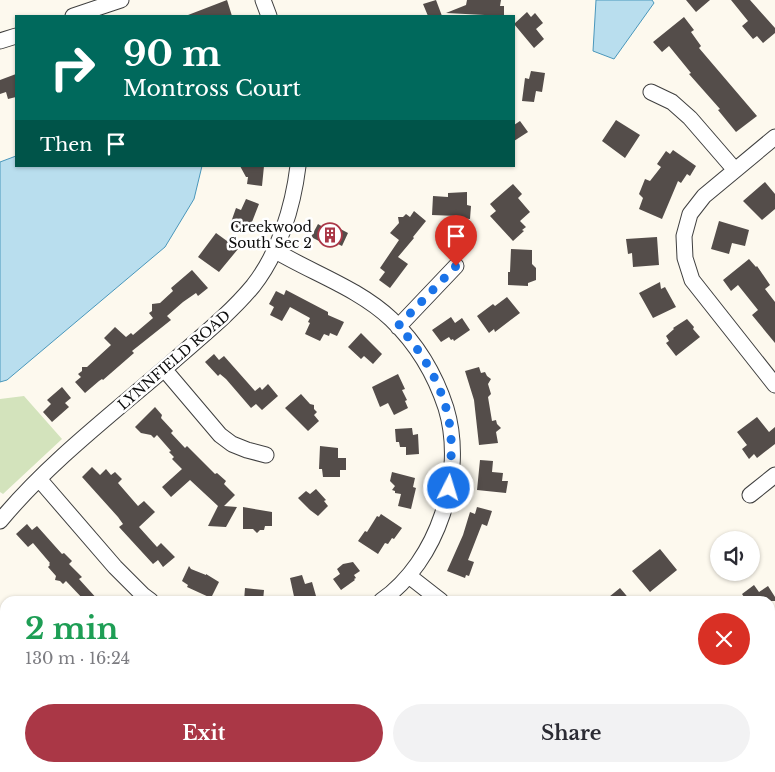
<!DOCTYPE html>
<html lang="en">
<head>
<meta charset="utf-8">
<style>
	:root { --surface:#fff; --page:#f2f2f3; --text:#2b2b33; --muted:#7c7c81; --accent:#aa3746 }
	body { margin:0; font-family:"Libre Baskerville",serif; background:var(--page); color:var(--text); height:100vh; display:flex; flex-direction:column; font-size:19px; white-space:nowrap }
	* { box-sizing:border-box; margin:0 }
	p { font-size:16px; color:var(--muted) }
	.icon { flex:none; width:28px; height:28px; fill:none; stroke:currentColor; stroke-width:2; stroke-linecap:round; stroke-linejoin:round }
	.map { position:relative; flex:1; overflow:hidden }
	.side { position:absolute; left:0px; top:596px; width:775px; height:176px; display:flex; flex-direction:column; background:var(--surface); border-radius:15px 15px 0 0; box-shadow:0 1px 4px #0004 }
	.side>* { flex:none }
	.banner { position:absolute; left:15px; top:15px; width:500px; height:152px; border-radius:0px; box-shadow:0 1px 4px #0004; background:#00695c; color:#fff; overflow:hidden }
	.tools { position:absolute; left:710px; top:531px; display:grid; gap:10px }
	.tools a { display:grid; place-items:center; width:50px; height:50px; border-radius:50%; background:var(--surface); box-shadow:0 1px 4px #0004; font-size:25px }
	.pin { position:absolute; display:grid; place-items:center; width:42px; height:42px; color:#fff; margin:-51px -21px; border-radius:50% 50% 50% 0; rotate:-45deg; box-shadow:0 0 5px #0007 }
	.pin .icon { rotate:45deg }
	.me { position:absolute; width:55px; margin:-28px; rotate:5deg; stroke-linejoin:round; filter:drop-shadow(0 0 4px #0008) }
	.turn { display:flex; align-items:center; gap:18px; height:105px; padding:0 25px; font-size:22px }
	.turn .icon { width:65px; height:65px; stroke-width:2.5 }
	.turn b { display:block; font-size:35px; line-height:42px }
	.then { display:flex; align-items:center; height:48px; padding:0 25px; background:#0003; gap:10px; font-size:19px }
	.round { display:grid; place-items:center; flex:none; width:52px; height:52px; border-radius:26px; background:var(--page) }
	.overview { display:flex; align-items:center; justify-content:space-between; height:85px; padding:0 25px }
	h1 { font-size:30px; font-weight:700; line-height:38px; color:#1e9e55 }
	.action { display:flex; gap:10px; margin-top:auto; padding:10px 25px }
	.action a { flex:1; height:58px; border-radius:30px; background:var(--accent); color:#fff; font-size:20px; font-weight:700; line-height:58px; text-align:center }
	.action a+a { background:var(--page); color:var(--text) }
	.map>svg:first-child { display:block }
	.green { fill:#d3e3bc }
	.water { fill:#b9deee; stroke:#4a97bb }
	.building { fill:#544d4a }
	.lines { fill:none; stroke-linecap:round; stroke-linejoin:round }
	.minor-casing { stroke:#3f3f3f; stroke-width:17 }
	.minor { stroke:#fff; stroke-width:15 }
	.route { stroke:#1a73e8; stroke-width:9; stroke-dasharray:0 16.2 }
	.labels { text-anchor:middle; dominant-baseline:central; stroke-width:5; stroke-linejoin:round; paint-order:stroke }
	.poi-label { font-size:14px; fill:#0c0c0c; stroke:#fff; text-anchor:end }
	.street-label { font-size:14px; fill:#0c0c0c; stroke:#fff }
</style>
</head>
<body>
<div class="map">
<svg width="775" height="772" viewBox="0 0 775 772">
	<rect width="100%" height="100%" fill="#fdf9ee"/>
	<!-- green -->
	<path class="green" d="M24,396L62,439L3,494L0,492V399Z
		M342,768H462L465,772H338Z
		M490,768H552L546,772H484Z"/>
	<!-- water -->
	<path class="water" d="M596,0H652L654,3L614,59L593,51Z
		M16,156V166H202L194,199L165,247L7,380L0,382V162Z"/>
	<!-- building -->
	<path class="building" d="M227,0L232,16H188V15Z
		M436,0L442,16H428L423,4Z
		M467,0H501L500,6H504V16L446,13L466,5Z
		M686,0H710L696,12Z
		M731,0H750L775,28V33L763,43L757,36L753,39L742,26L748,21Z
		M527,12L531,17L535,13L543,23L536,29L544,39L534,48L514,24Z
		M684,17L694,30L691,32L701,46L699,48L757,116L736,132L718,110L720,109L689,74L691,73L669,46L662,52L653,42Z
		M531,71L545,73L542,92L536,91L534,102L522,101L525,78L529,79Z
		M16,74V97L8,99L6,92L0,94V80Z
		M616,120L640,135L625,158L602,141Z
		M520,121L528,132L514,141V125Z
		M673,150L696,166L690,176L687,174L681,183L678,181L662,219L639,209L643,198L639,194L645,179L650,181L661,167L657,164L666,151L670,154Z
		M240,166H264L262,186L247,184L248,177H246Z
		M765,182L775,194V209L762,220L743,201Z
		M513,184L522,194L518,198L530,212L520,221L526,227L522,230L524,231L513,241L490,216L496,211L490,204Z
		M467,192V205L471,206L470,219L457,218V216L432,215L433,196L448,197V193Z
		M246,199L259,204L248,232L230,225L236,208L241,210Z
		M414,211L426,221L413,237L414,238L398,257L408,264L390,288L379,280L385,272L380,268L399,240L390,233L399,223L398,217H403L406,214L410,217Z
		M719,221L749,230L745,246L732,243L729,254L711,249Z
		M318,224L328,230L331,224L348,233L342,246L334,242L331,247L311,237Z
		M216,233L238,249L219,272L198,257Z
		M657,237L659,265L633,267L632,253L628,254L626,239Z
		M511,249L532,250V264L536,268V280L528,283V286L508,285V272H510Z
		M749,259L756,267L757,266L770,285L765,289L775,302V343L752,315L758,310L738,285L731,291L723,280Z
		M192,270L208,288L198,296L196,293L183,302L167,316L171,320L132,351L134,353L103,380L102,379L99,381L85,393L75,382L81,377L78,374L82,371V367H87L111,345L104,338L115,327L126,337L131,333L133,335L153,318L149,313L152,311V304L160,303L173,291L171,288Z
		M660,282L661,289L665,287L676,307L653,318L639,293Z
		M286,290L328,312V315L344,322L337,336L330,333L329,336L324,334L320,341L305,334L310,323L308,322L310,318L290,307L282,321L270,315L274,307L269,304L276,291L284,295Z
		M507,297L520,313L495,332L494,329L489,333L477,316L493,304L495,306Z
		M451,317L455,323L462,318L470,330L454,341L453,339L451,340L449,337L441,342L432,330Z
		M687,319L694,327L693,329L700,337L676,356L666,343L669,341L666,336L674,329L673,328Z
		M361,333L382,354L373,364L364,356L361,359L348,347Z
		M214,354L219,360L224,356L255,391L260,387L262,390L268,384L278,396L262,410L256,404L251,408L226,379L220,374L218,376L205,362Z
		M479,367L481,373L485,372L487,376L491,379L488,384L491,394L488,397L492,421L496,420L497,424L501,428L496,432L498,443L479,445L474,400L465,371Z
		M398,374L405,389L402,390L407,400L405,401L408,408L394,415L388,403L380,407L372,387Z
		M62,387L71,398L65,403L69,407L52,422L43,412L51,404L47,400Z
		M301,394L310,404L314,405V409L317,412L314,415L319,421L308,431L285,408Z
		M155,407L162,415L161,418L173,431L171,433L185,448L187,446L215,474L217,473L226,481L224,484L235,495L224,506L237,507L226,527L208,526L218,506L190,480L171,497L162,487L182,469L172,459L174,457L169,452L171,451L157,435L154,438L151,435L141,433L135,427Z
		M757,417L769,432L775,427V444L757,458L754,454L749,459L742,449L747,445L737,432Z
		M412,428L413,435L418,434L419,454L406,455V447H400L399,442H396L395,429Z
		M320,446L338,448V458H346V470H340V477H323L322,469H319Z
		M480,460L493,461L492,472L503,473L502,481H508L506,493L477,490Z
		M92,467L100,475L106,469L111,475L115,472L122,479L118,483L138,506L144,501L155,512L139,527L157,547L161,543L175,557L163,567L158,560L153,564L119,527L123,524L118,517L82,477Z
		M392,472L415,478L413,487L416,488L411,509L398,506L401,494L395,493V491L392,490L395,486L390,481Z
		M316,489L326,500L324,501L328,506L318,516L310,510L298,498L306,491L310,494Z
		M243,507L272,512V526H265L264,530H260L257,533L253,529H243Z
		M477,507L492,511L487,526L482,524L468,560L474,562L469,576L466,575L465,578L447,571L463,535L470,512L475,514Z
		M381,514L402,528L394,539L392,538L388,544L385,543L378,554L358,541L365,531L367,532L377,516L379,517Z
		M27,524L32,530L37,526L62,554L64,553L72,561L69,564L82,577L79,579L99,601H85L66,581L63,584L60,581L55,580L56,576L48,567L50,565L49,564L50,563L33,543L28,547L16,534Z
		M660,549L677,570L650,592L632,571Z
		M353,562L360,571L354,575L356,578L354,579L355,580L341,590L333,579L340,574L337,569L343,564Z
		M189,566L191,569L206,575V574L219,582L211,598L187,587L188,585L182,581Z
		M302,575L305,584L312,582L316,596L308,598V601H295L290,578Z
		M754,585L759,592L768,586L775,597V601H745L746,600L742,594Z
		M245,588L264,590L263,601H244Z
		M620,588L631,601H604Z"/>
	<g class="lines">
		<!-- minor casing -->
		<g class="minor-casing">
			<path id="minor" d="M263,0L269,16
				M73,16L121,0
				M0,41L16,36
				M651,92L672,102L690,118L735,170
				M775,137L704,196L690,214L684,236L685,258L692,280L775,385
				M274,250C312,273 358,288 391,319C417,344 435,374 446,408C466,474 438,561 381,601
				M398,327L456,266
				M164,369L220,435L232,444L247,450L266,455
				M39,479L115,567L143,595L151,601
				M750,495L775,475
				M0,521C49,462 112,414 170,364C198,339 229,315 253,286C279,253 293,207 298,166
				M409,576L441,601
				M581,768L584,772
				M58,772L63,768"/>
		</g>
		<!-- minor -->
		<use href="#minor" class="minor"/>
	</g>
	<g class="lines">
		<!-- route -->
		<path class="route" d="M449,488C450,472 452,455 451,438C449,397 426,355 398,326L456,266"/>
	</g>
	<!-- icons -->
	<defs>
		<g id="building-ring" transform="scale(1.25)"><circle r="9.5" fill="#fff" stroke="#aa3746" stroke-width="1.5"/><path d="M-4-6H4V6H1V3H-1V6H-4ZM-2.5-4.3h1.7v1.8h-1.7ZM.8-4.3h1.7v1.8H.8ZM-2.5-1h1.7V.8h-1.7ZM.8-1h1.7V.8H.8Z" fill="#aa3746"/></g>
	</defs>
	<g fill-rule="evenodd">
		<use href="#building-ring" x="330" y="235"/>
	</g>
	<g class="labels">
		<!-- poi labels -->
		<g class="poi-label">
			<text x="312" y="227">Creekwood<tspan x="312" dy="16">South Sec 2</tspan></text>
		</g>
		<!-- street labels -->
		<g class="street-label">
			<text transform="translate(174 360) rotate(-41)">LYNNFIELD ROAD</text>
		</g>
	</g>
</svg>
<div class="tools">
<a><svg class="icon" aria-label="sound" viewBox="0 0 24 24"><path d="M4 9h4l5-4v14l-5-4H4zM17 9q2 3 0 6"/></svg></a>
</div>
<div class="pin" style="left:456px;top:266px;background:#d93025"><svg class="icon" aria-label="arrive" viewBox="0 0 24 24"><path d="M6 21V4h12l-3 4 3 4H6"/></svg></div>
<svg class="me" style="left:449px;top:488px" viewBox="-20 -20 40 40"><circle r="17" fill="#1a73e8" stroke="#fff" stroke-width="3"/><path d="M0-11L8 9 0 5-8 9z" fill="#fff"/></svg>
<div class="banner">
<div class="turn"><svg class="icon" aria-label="right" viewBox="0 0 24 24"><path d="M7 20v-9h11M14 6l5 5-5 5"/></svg><div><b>90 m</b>Montross Court</div></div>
<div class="then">Then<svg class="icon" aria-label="arrive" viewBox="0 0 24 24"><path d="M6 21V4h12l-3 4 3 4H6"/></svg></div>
</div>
<section class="side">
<div class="overview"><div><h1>2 min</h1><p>130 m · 16:24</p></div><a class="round" style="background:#d93025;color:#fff"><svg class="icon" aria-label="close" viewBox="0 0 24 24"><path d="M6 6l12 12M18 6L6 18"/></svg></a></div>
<div class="action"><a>Exit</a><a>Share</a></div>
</section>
</div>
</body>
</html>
